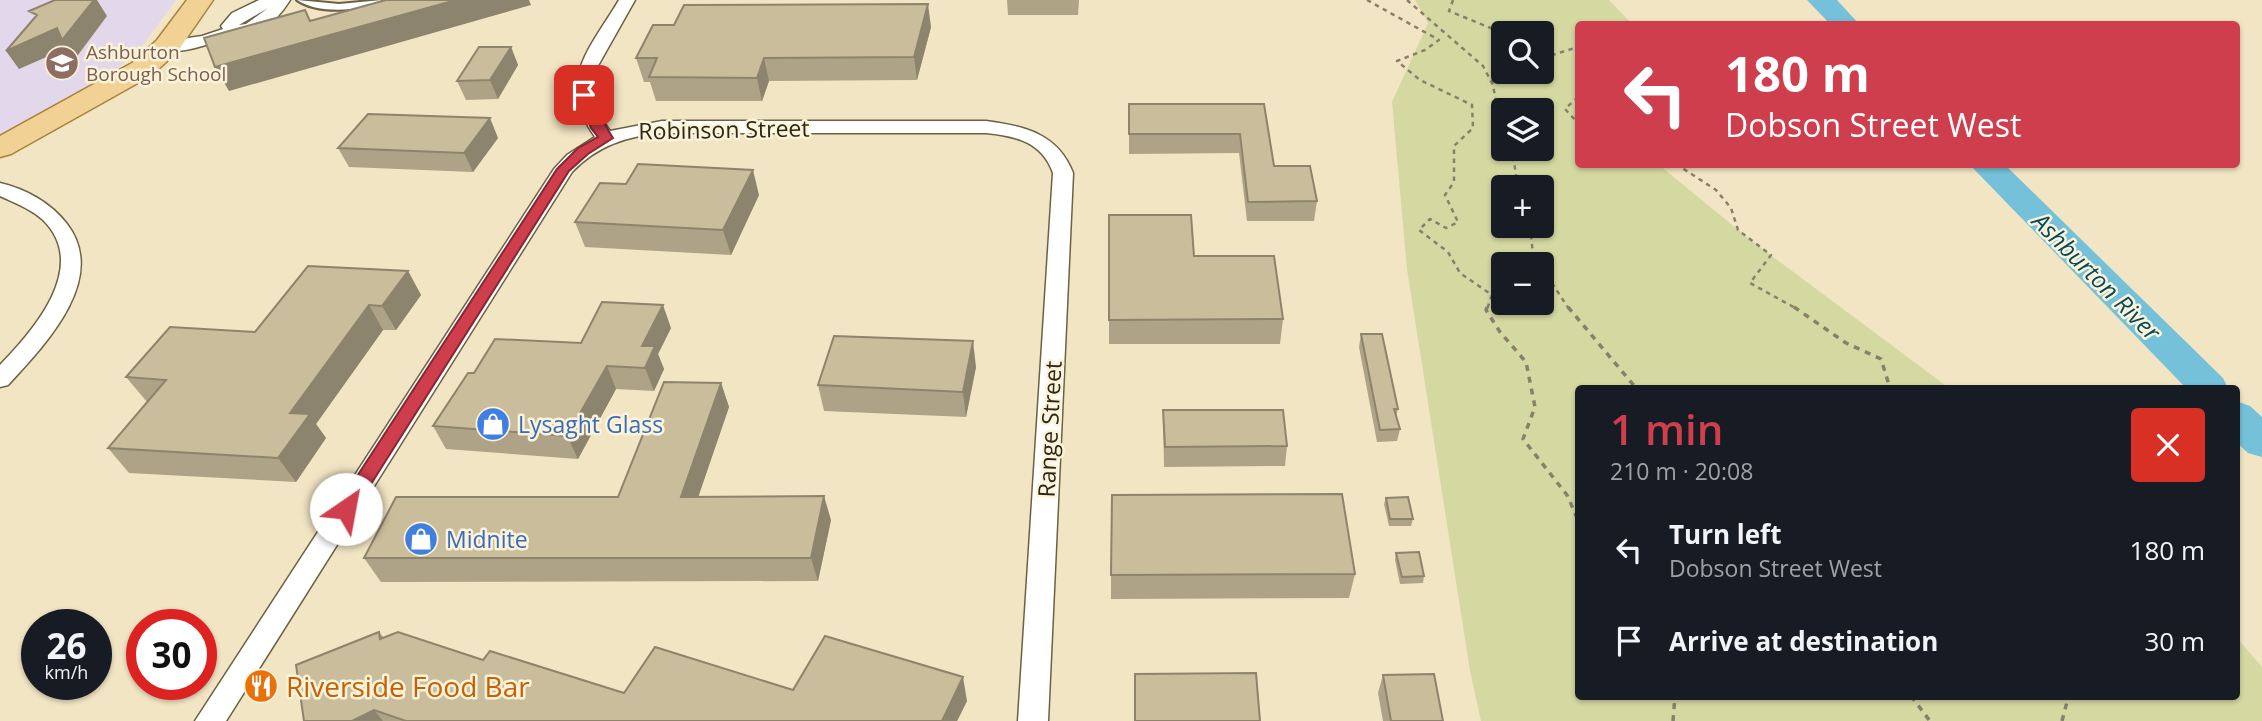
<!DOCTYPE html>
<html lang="en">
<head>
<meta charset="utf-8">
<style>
	:root { --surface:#171b24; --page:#20242c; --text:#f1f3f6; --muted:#9ea1a6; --accent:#ce3e4c }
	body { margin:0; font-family:"Open Sans",sans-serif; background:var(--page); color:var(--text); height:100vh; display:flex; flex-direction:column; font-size:26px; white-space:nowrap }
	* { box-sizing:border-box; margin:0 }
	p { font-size:23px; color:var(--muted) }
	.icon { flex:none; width:38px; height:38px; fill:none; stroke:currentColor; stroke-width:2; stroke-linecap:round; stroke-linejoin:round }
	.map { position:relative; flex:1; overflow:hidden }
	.panel { position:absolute; left:1575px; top:385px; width:665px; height:315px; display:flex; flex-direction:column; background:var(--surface); border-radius:7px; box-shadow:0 2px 5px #0004 }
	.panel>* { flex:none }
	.banner { position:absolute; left:1575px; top:21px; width:665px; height:147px; border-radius:7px; box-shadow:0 2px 5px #0004; background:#ce3e4c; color:#fff; overflow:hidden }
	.controls { position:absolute; left:1491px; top:21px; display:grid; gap:14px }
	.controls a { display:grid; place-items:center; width:63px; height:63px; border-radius:7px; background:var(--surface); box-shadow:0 2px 5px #0004; font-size:35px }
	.speed { position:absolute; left:21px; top:609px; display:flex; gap:14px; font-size:35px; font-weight:700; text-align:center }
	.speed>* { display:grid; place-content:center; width:91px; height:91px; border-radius:50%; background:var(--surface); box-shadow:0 2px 5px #0004; line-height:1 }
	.speed small { font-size:18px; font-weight:400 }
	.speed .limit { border:10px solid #d22; background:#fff; color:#111 }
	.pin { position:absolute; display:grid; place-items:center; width:60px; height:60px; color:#fff; margin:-30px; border-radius:14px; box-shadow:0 4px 10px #0006 }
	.me { position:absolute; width:77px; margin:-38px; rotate:33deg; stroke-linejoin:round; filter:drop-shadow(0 0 5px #0008) }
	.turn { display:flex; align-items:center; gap:24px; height:147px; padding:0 35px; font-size:32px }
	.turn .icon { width:91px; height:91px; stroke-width:2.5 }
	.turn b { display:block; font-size:49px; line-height:60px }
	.round { display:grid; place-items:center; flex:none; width:74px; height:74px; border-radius:7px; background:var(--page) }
	.summary { display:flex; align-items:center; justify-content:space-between; height:119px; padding:0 35px }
	h1 { font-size:42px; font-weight:600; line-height:52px; color:var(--accent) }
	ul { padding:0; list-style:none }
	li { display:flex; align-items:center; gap:21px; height:91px; padding:0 35px }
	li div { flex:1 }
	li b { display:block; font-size:26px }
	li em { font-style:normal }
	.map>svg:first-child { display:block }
	.education { fill:#e3d7eb }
	.green { fill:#d4d9a2; fill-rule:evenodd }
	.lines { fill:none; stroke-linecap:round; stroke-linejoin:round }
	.river { fill:#74c1d9; fill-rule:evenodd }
	.lane-casing { stroke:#6c6143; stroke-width:4 }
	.street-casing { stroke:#6c6143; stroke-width:3 }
	.primary-casing { stroke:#a7823b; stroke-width:3 }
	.path-far1 { stroke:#88806a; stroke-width:2.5; stroke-dasharray:4.5 4.5; stroke-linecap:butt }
	.path { stroke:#88806a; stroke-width:3.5; stroke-dasharray:6 6; stroke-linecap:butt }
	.lane { fill:#fff; fill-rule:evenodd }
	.street { fill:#fff; fill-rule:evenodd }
	.primary { fill:#f2d194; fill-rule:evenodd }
	.wall { fill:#aea386 }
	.shaded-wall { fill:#8d846d }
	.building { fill:#cabd9c; stroke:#8d846d; stroke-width:2 }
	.route { fill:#ce3e4c; stroke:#862831; stroke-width:2 }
	.labels { text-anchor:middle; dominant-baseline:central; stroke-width:5; stroke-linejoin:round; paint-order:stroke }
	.far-education-label { font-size:19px; fill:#785e54; stroke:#fdf3d8; text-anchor:start }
	.street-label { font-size:23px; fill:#2b271a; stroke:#fdf3d8 }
	.shop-label { font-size:23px; fill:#366cbe; stroke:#fdf3d8; text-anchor:start }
	.water-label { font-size:24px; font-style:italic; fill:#034b5c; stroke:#fdf3d8 }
	.near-food-label { font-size:28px; fill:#c56008; stroke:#fdf3d8; text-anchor:start }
</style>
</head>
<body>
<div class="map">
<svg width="2262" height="721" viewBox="0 0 2262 721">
	<rect width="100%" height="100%" fill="#f2e5c4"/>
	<!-- education -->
	<path class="education" d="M0,0H176L137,53L110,74L0,134Z"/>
	<!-- green -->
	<path class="green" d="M1415,0H1609L1632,24H1578V164L1659,165L1753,242L1949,388H1578V696H2236L2237,638L2262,667V721H1481L1470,671L1407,269L1392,102L1428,23ZM1503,33H1542V72H1503ZM1503,110H1542V149H1503ZM1503,187H1542V226H1503ZM1503,264H1542V303H1503Z"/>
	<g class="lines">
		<!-- river -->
		<path class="river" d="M1807,0H1837L1859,24H1830Z
			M1969,164H2004L2223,378L2228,388H2186Z
			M2236,401L2250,406L2262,417V457L2248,453L2236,442Z"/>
		<!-- lane casing -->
		<g class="lane-casing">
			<path id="lane" d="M297,0L339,4L382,0C362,12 317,14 297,0Z"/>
		</g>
		<!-- street casing -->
		<g class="street-casing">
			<path id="street" d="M259,0H290C281,14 274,22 259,31C252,34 245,34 238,35C220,39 172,61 158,46L161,42L202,36L223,29L221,26L232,13ZM268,8L246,24L239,25Z
				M619,0H635L595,71C592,93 597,113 610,131L662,121H986C1025,126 1058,134 1073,173L1048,721H1018L1053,173C1042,142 1016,136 986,133H662C626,136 597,146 572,172L226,721H195L554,169L567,155L595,137C555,81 590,49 619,0Z
				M0,183C26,189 51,203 67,224C109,279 45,345 8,385L0,387V365C34,330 90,266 43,220C31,209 15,203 0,196Z"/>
		</g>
		<!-- primary casing -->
		<g class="primary-casing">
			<path id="primary" d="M187,0H213L177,52L152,75L11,154L0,157V136L132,63L157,40Z"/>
		</g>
		<!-- path-far1 -->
		<path class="path-far1" d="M1367,0L1439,40L1425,50L1397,61L1420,80L1472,105L1473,128L1454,146V182L1445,195L1458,222L1446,228L1430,219L1419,230L1448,252L1460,273L1492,295L1487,309
			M1407,0L1483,66L1493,85L1503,141
			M1453,0L1449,11L1498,31L1503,54
			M1542,70L1549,56L1578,47
			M1516,72L1522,76L1537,77L1540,72
			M1578,97L1565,109L1578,123
			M1507,149L1514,162L1518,187
			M1676,164L1716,190L1731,208L1738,230L1771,255L1750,283L1797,309
			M1530,226L1533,254L1540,264
			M1542,268L1569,309"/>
		<!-- path -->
		<path class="path" d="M1487,307L1486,310L1500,332L1526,362L1535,407L1523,439L1567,495L1578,520
			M1568,307L1636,388
			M1794,307L1846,343L1881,359L1890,388
			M1911,696L1930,721
			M1673,721L1675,696
			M2062,721L2067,702L2064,696"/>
		<!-- lane -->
		<use href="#lane" class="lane"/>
		<!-- street -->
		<use href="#street" class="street"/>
		<!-- primary -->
		<use href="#primary" class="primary"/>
	</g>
	<!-- wall -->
	<path class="wall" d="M1007,0H1079L1078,15H1008Z
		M931,27L917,80L769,81L762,101H656L650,82H644L636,58Z
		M511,47L518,65L498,99L466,100L457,81Z
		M1129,104H1264L1274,166L1317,201L1314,221H1247L1239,153L1129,154Z
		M498,138L473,172L349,167L338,148Z
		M759,195L731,255L585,247L575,222Z
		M1194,256L1283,319L1280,344H1109V320Z
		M408,271L421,295L396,330H383L316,424L326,438L296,482L129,473L108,448L147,402L126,377L255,332Z
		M671,328L658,354L664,369L654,391L616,389L578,459L446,449L433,426L474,373L581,343Z
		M1361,334L1398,409L1396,417L1400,429L1397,441L1377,442L1359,347Z
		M976,367L966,417L824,411L818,385Z
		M721,383L729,407L698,497L831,520L818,581L381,582L364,558L618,497Z
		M1163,410L1287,446L1285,466L1164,467Z
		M1386,498L1413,519L1411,526H1389L1384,504Z
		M1396,553L1424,576L1423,583L1400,584L1395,560Z
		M1355,574L1349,598L1111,599V575Z
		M379,632L384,638L624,693L793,690L967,701L957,721H304Z
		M1383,675L1443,721H1383L1378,693Z"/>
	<!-- shaded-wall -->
	<path class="shaded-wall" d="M94,0H97L107,16L75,59L67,48L19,69L6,51L57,28Z
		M456,0H529L531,5L229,91L215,67Z
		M928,4L931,27L917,80L914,57Z
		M511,47L518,65L498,99L490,80Z
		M764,58L769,81L762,101L757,78Z
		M490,118L498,138L473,172L464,153Z
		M753,170L759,195L731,255L723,230Z
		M408,271L421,295L396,330L382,306Z
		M369,305L383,330L316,424L326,438L296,482L278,458L290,413Z
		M663,305L671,328L658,354L664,369L654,391L645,368L642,346Z
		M973,341L976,367L966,417L963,392Z
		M607,366L616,389L578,459L567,436Z
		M721,383L729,407L690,521L681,497Z
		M824,496L831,520L818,581L811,558Z
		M963,677L967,701L957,721H942Z
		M374,710L383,721H352Z"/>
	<!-- building -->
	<path class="building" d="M55,0H94L62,40L57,28L6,51L37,15L29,11Z
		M386,0H456L215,67L204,38L305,10L310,21Z
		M928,4L914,57L764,58L757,78L649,77L657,58H636L653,25H674L684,5Z
		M479,47H511L490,80L457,81Z
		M1129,104H1264L1274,166H1310L1317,201L1248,202L1240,134H1129Z
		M368,114L490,118L464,153L338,148Z
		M638,164L753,170L723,230L575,222L600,183L626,184Z
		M1109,215H1191L1194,256H1274L1283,319L1109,320Z
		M308,266L408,271L382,306L369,305L290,413L310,414L278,458L108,448L166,380L126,377L170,327L255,332Z
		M602,302L663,305L642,346H655L645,368L607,366L567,436L433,426L468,373H474L495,339L581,343Z
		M1361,334H1382L1398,409H1394L1400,429L1380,430Z
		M834,336L973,341L963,392L818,385Z
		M664,382L721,383L681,497L824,496L811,558H364L396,497H618Z
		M1163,410H1283L1287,446L1165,447Z
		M1342,494L1355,574L1111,575L1112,495Z
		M1408,497L1413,519H1390L1386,498Z
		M1419,552L1424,576L1402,577L1396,553Z
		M379,632L380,639L398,632L483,660L490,651L624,693L655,647L793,690L825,636L963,677L942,721H406L374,710L352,721H304L296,665Z
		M1256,673L1260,721H1135V674Z
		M1434,674L1443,721H1391L1383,675Z"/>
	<!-- route -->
	<path class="route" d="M584,91C594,96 604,126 613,138L588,154L569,171L352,514H339L337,509L339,504L557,169L578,148L598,137L591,128L578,95Z"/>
	<!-- icons -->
	<defs>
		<g id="school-disc" transform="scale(1.75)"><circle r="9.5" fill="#8d6e63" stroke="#fdf3d8"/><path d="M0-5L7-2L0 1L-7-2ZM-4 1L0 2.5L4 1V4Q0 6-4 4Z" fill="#fff"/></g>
		<g id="shop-disc" transform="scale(1.75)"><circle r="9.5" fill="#3f7fe0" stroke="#fdf3d8"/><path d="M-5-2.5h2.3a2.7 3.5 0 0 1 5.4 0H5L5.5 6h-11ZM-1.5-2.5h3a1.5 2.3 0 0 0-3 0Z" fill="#fff"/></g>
		<g id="restaurant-disc" transform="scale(1.75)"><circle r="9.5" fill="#e8710a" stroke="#fdf3d8"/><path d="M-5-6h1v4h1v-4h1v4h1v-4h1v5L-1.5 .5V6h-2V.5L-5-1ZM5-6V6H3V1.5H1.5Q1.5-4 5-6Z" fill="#fff"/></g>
	</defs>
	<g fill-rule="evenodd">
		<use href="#school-disc" x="62" y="63"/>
		<use href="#shop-disc" x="493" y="424"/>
		<use href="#shop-disc" x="421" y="539"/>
		<use href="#restaurant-disc" x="261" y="686"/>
	</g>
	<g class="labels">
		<!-- far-education labels -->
		<g class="far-education-label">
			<text x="86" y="52">Ashburton<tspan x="86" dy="22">Borough School</tspan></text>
		</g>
		<!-- street labels -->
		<g class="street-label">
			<text transform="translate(724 129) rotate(-1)">Robinson Street</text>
			<text transform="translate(1049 429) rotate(-87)">Range Street</text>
		</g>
		<!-- shop labels -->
		<g class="shop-label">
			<text x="518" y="424">Lysaght Glass</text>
			<text x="446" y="539">Midnite</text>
		</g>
		<!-- water labels -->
		<g class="water-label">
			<text transform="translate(2097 276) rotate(45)">Ashburton River</text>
		</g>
		<!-- near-food labels -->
		<g class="near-food-label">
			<text x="286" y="686">Riverside Food Bar</text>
		</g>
	</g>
</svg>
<div class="controls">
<a><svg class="icon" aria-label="search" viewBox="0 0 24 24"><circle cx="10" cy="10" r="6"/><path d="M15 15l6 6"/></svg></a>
<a><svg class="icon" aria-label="layers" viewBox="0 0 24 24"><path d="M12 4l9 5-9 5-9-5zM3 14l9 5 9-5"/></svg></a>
<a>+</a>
<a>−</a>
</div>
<div class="speed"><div>26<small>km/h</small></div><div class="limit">30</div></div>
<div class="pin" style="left:584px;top:95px;background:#d93025"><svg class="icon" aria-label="arrive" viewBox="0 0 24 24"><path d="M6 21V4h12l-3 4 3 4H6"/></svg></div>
<svg class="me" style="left:346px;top:509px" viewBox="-20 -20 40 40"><circle r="19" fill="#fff"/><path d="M0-13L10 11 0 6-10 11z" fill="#ce3e4c"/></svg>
<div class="banner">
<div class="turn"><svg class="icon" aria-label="left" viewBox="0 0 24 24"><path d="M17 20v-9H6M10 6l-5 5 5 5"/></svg><div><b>180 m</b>Dobson Street West</div></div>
</div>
<section class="panel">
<div class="summary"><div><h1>1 min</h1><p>210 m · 20:08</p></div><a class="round" style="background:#d93025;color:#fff"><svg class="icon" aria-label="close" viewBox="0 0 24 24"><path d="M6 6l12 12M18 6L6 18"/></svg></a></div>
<ul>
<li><svg class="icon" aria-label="left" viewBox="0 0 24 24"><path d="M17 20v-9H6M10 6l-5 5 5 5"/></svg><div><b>Turn left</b><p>Dobson Street West</p></div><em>180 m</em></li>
<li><svg class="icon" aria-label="arrive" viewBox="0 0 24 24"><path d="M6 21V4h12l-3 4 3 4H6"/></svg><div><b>Arrive at destination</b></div><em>30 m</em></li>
</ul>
</section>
</div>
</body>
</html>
